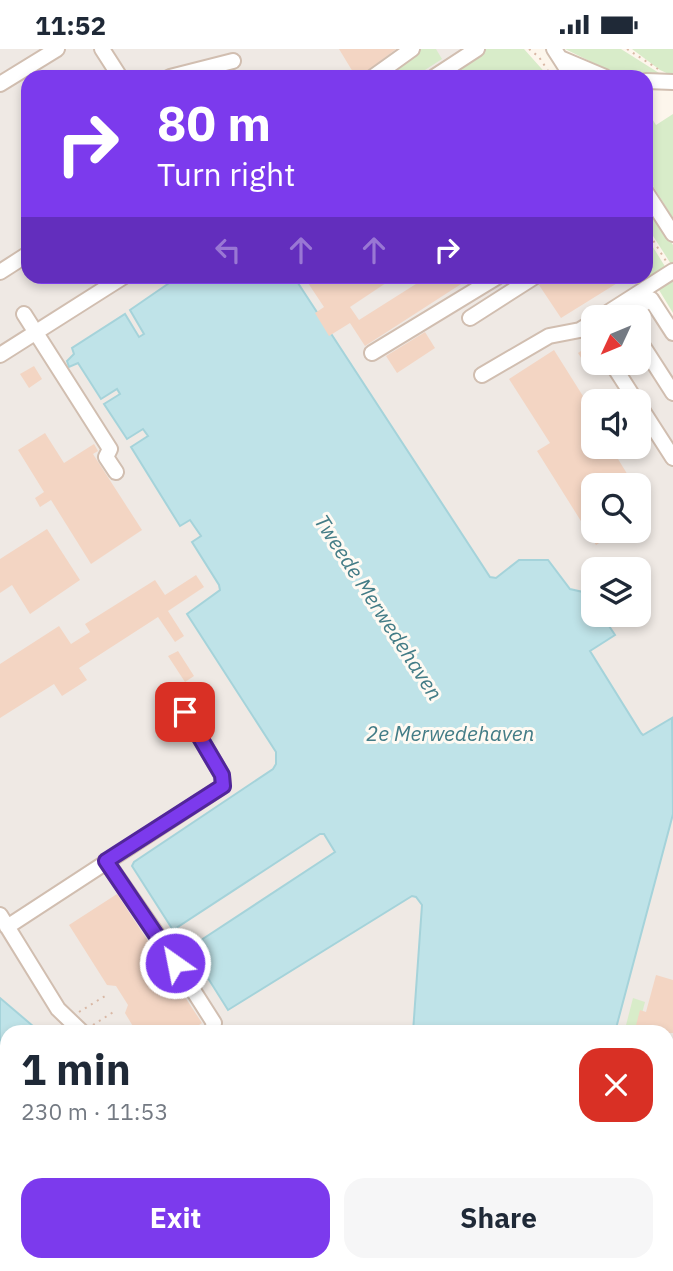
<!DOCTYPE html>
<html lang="en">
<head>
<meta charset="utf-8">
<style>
	:root { --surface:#fff; --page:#f6f6f7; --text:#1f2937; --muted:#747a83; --accent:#7c3aed }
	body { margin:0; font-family:"IBM Plex Sans",sans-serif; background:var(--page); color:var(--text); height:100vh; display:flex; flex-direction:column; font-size:26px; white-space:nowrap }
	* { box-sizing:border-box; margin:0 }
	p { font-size:23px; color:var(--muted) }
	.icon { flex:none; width:38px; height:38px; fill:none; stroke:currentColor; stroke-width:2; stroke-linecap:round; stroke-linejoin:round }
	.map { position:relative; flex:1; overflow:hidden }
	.drawer { position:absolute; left:0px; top:976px; width:674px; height:247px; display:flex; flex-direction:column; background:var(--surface); border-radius:21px 21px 0 0; box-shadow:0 4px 10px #0003 }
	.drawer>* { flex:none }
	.guide { position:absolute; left:21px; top:21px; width:632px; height:214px; border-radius:21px; box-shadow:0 4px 10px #0003; background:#7c3aed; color:#fff; overflow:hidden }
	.needle { width:46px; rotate:226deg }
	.buttons { position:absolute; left:581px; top:256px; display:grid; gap:14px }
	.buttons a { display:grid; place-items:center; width:70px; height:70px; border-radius:14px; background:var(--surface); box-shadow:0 4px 10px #0003; font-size:35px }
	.pin { position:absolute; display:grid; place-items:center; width:60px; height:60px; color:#fff; margin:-30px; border-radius:14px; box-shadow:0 4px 10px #0006 }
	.me { position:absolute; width:77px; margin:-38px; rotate:327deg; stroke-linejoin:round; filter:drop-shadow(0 0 5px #0008) }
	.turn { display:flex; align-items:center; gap:24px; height:147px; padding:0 21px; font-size:32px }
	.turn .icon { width:91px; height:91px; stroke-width:2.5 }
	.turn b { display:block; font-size:49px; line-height:60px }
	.lanes { display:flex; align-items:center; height:66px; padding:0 21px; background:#0003; justify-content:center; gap:35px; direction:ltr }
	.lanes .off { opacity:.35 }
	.round { display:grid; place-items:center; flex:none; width:74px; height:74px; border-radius:21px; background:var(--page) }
	.head { display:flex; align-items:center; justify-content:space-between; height:119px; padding:0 21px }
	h1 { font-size:42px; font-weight:800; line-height:52px }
	.cta { display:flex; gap:14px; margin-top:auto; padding:14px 21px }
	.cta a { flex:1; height:80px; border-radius:21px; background:var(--accent); color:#fff; font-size:28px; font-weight:800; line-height:80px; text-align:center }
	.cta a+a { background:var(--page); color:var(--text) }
	.status { display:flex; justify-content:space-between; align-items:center; height:49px; padding:0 35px; background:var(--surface); direction:ltr }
	.status svg { height:19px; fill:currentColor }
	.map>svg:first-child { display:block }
	.industrial { fill:#efe9e4; fill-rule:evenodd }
	.green { fill:#d8ecc9 }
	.water { fill:#bfe3e8; stroke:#a5d3da; stroke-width:2 }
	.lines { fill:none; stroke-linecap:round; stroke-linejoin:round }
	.ferry { stroke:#437c86; stroke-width:2; stroke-dasharray:9 7; stroke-linecap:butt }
	.building { fill:#f3d5c3 }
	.minor-casing { stroke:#d1beb0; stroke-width:18 }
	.path { stroke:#d9b8a5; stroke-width:2; stroke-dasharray:2 5; stroke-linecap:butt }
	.minor { stroke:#fff; stroke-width:14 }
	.route-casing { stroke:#51269a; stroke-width:18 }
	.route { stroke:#7c3aed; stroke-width:12 }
	.labels { text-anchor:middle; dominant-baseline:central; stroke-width:6; stroke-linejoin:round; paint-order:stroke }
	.water-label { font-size:21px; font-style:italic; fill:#437c86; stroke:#fffaf3 }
</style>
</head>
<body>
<div class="status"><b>11:52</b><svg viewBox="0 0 49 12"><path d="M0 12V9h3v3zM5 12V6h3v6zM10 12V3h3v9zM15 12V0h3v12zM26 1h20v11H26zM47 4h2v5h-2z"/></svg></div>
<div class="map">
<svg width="673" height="1222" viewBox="0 0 673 1222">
	<rect width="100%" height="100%" fill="#fdf6ec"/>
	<!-- industrial -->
	<path class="industrial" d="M0,0H500L518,28H28V228H645L673,272V1176L667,1169V984H20L0,963ZM593,268H639V313H593ZM593,352H639V397H593ZM593,436H639V481H593ZM593,520H639V565H593Z"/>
	<!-- green -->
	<path class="green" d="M421,0H436L442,10L414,28H381Z
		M485,0H524L549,28H442Z
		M565,0H621L659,24H620L608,21Z
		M632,0H673V27L660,21Z
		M646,60L656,76L673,65V169L646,126Z
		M646,155L673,196V214L671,215L646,176Z
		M646,187L666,219L649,230L646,225Z
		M672,231L673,232V264L659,241Z
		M633,949L645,953L637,983L624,984Z
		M667,1176L673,1183V1222H643L649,1216H667Z
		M562,1216H624L620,1222H561Z"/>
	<!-- water -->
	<path class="water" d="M178,228H294L490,528L496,529L519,511H548L570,540L587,544L593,554V565H601L615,586L590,602L641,684L643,686L672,669L673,765L615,983H413L422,856L416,848L412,847L228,961L189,899L335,803L324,785H320L173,881L132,817L134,813L273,720L276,715V703L187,565L220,541L219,536L192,493L201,487L190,471L180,477L131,398L148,387L143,380L127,390L104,355L120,345L117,340L101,350L78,314L69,318L67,312L74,305L72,299L125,265L139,288L144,285L130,261Z
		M0,949L40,983L7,984V1216H309L315,1222H0Z
		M398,1216H553L552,1222H398Z"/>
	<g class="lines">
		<!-- ferry -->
		<path class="ferry" d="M0,1133L7,1138
			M113,1216L121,1222"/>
	</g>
	<!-- building -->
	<path class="building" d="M339,0H396L360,28H356Z
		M304,228H395L350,258L359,271L427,228H472L365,297L350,274L329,287L315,264L324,258Z
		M546,228H627L561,269L539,236Z
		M425,283L435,299L397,324L386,307Z
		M590,296L593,301V317L588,320L578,304Z
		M554,301L593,363V397H610L634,436H593V481H620L596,496L537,402L550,394L509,330Z
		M34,317L42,330L29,339L20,325Z
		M45,384L64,414L94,395L98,402L93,405L142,481L91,515L51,451L40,458L35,449L44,443L18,401Z
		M639,444L650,462L639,470Z
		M47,480L80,531L30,565L12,536L0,544V510Z
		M196,526L204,538L168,562L184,587L175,593L158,568L79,619L87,631L62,647L54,635L0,669V615L59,577L71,595L90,583L85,575L155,531L165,546Z
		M178,602L194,627L185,633L168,607Z
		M117,845L202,974L187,984H137L125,964L128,956L116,937L107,936L69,876Z
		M656,926L673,931V984H634L640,961L646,963Z"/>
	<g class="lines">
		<!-- minor casing -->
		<g class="minor-casing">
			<path id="minor" d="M102,0L120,28
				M554,0L572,28
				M560,9L605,28
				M170,28L233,12
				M373,28L412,0
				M434,28L477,0
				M646,32L673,33
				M0,35L57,0
				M646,143L673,185
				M0,223L28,205
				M24,265L110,400L106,408L116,423
				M601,268L673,222
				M624,268L651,250L673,284
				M470,269L534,228
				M639,291L673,344
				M372,304L497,228
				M0,306L123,228
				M611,313L636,352
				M482,326L549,287L580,281L593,273
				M639,356L673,409
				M106,812L163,894L214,974L211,984
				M0,866L58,960L83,984
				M7,878L223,737L222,726L185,663
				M667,1169L673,1176"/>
		</g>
		<!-- path -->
		<path class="path" d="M529,0L539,8L552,28
			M627,0L658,20
			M646,180L666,212
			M79,963L105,947
			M93,976L115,962"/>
		<!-- minor -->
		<use href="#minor" class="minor"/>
	</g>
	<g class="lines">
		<!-- route casing -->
		<g class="route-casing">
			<path id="route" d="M175,914L106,812L223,737L222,726L185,663"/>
		</g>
		<!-- route -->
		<use href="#route" class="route"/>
	</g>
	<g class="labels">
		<!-- water labels -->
		<g class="water-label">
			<text transform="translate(379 558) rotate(57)">Tweede Merwedehaven</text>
			<text x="450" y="684">2e Merwedehaven</text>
		</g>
	</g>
</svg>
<div class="buttons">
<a><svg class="needle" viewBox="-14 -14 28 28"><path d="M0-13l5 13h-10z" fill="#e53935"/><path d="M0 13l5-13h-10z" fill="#747a83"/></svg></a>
<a><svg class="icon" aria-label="sound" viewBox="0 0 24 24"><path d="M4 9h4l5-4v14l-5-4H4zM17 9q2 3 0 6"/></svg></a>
<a><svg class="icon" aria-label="search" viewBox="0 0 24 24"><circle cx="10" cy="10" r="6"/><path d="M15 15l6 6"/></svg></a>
<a><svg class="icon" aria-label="layers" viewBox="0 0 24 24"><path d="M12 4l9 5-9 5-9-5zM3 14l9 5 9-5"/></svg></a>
</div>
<div class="pin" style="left:185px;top:663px;background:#d93025"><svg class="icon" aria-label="arrive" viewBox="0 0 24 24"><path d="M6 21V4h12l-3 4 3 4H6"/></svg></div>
<svg class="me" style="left:175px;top:914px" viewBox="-20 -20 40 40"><circle r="17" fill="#7c3aed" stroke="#fff" stroke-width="3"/><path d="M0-11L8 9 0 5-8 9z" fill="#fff"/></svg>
<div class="guide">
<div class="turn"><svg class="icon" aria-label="right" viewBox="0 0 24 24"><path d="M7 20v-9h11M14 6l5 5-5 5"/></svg><div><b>80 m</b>Turn right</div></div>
<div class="lanes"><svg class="icon off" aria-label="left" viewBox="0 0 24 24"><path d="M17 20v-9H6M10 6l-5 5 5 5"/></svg><svg class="icon off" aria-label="ahead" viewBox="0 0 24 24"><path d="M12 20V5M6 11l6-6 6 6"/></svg><svg class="icon off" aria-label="ahead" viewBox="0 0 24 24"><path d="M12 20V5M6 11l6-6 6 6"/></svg><svg class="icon" aria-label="right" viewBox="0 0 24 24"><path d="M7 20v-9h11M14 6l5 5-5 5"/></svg></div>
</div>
<section class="drawer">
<div class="head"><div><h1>1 min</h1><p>230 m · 11:53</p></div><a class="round" style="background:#d93025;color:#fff"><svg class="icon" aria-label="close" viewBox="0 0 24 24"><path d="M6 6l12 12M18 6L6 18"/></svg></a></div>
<div class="cta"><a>Exit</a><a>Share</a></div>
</section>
</div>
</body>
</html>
